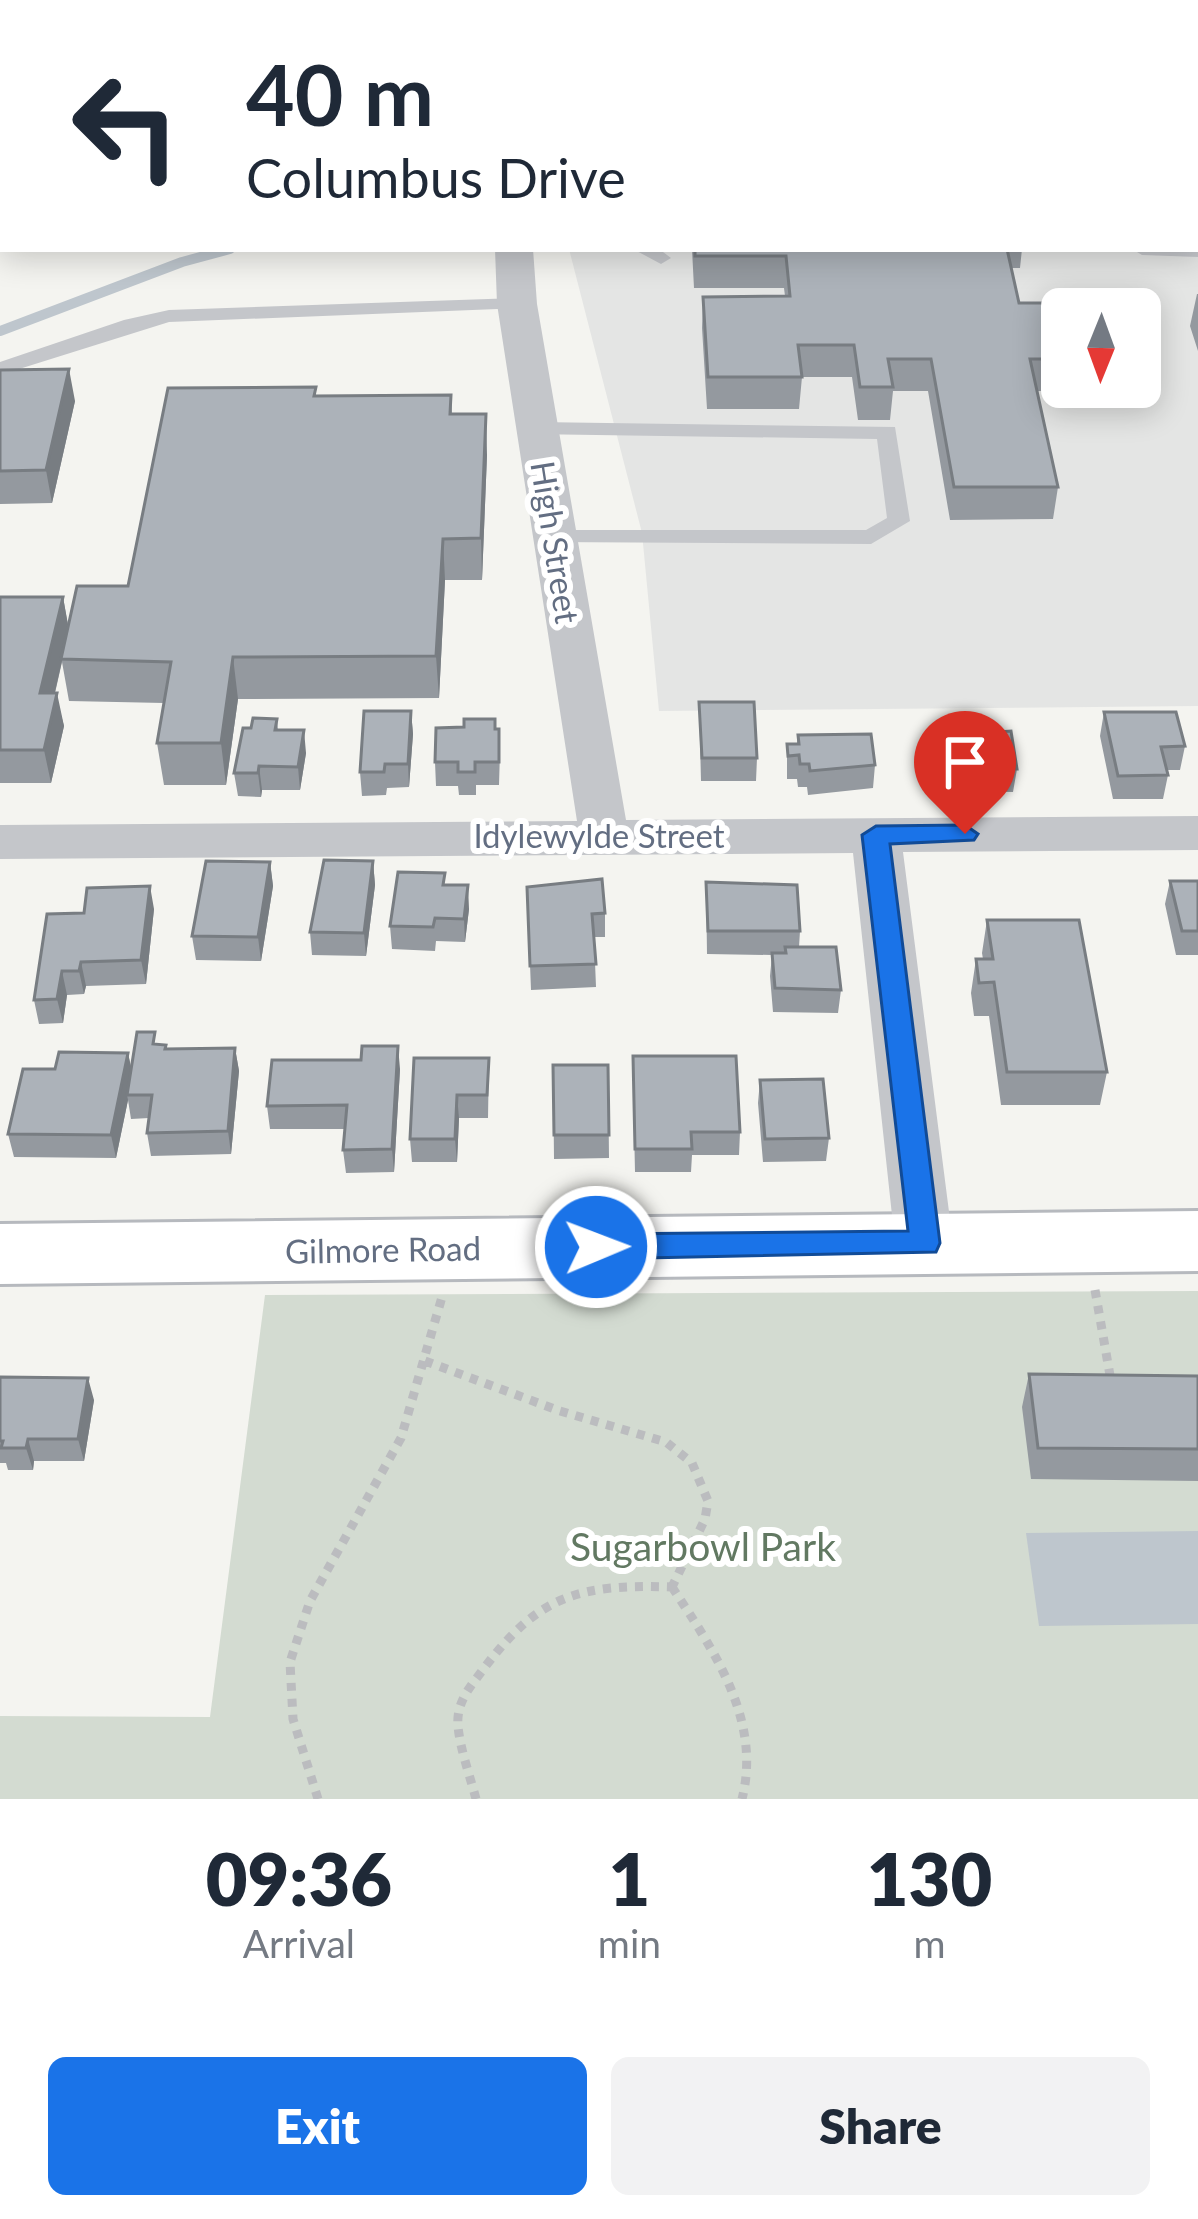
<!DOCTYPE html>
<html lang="en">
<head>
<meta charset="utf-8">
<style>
	:root { --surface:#fff; --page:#f2f2f3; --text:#1f2937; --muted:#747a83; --accent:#1a73e8 }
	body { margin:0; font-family:Lato,sans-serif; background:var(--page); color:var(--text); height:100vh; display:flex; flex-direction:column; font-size:45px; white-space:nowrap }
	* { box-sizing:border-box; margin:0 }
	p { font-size:39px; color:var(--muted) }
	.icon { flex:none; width:66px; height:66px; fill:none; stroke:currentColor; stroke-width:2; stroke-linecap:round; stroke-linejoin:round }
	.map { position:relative; height:1799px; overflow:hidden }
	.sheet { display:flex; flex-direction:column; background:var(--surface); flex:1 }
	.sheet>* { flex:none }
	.top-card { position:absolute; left:0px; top:0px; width:1200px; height:252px; box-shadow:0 6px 30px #0003; background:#fff; color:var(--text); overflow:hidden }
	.needle { width:78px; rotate:181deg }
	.buttons { position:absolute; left:1041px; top:288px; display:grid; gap:24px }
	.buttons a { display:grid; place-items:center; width:120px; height:120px; border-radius:18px; background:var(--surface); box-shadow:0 6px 30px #0003; font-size:60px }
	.pin { position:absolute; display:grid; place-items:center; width:102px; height:102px; color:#fff; margin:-123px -51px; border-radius:50% 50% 50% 0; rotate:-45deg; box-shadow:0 0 12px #0007 }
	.pin .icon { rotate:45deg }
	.me { position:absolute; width:132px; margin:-66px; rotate:89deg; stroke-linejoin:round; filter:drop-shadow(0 0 9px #0008) }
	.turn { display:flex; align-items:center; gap:42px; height:252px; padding:0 48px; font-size:54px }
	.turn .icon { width:156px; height:156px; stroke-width:2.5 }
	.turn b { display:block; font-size:84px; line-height:102px }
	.eta { display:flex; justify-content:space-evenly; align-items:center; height:204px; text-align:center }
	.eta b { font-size:72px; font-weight:800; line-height:84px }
	.button { display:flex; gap:24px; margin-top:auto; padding:24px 48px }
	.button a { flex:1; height:138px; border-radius:18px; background:var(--accent); color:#fff; font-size:48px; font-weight:800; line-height:138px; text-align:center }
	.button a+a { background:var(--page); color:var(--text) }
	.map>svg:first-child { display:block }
	.built { fill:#e4e5e4; fill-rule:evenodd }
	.green { fill:#d3dbd1 }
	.water { fill:#bec6cd }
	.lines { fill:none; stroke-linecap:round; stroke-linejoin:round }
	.stream { stroke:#bec6cd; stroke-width:10 }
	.secondary-casing { stroke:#b6b9be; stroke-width:6 }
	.path { stroke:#bbbcbf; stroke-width:9; stroke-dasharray:8 8; stroke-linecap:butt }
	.service { fill:#c4c6ca; fill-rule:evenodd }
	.minor { fill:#c4c6ca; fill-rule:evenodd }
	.secondary { fill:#fff; fill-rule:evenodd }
	.wall { fill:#94999f }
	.shaded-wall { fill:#787d82 }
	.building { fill:#acb2b9; stroke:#787d82; stroke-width:3 }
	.route { fill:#1a73e8; stroke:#114b97; stroke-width:3 }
	.labels { text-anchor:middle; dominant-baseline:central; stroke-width:12; stroke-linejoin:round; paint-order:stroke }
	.street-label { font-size:33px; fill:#636e82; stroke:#fff }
	.near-park-label { font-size:39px; fill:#627962; stroke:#fff }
</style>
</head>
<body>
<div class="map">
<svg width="1198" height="1799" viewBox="0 0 1198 1799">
	<rect width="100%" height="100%" fill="#f4f4f0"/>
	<!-- built -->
	<path class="built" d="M728,0H1198V706L659,711L642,533L569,249H1197V3ZM1062,309H1140V387H1062Z"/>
	<!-- green -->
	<path class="green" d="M1198,1291V1799H0V1716L210,1717L265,1295Z"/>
	<!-- water -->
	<path class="water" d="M1198,1531V1624L1039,1626L1026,1533Z"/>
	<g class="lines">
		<!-- stream -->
		<path class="stream" d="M0,331L182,262L230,249"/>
		<!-- secondary casing -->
		<g class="secondary-casing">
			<path id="secondary" d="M1198,1211V1271L0,1284V1224Z"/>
		</g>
		<!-- path -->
		<path class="path" d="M1095,1290L1111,1381
			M425,1361L560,1411L666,1442L692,1463L708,1501L705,1519L672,1587
			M672,1587C714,1651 762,1720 742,1799
			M318,1799L293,1719L290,1662L310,1601L401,1438L442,1297
			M476,1799C470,1776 460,1749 458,1726C456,1701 471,1686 485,1667C540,1594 581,1584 672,1587"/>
		<!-- service -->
		<path class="service" d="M1197,144H1198V156H1197Z
			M1198,245V257L1142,255L1132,249H1197Z
			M633,249H659L671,258L661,264Z
			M517,298L524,300V308L169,322L0,375V362L124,320L169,310Z
			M537,422L895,427L910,521L871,544L547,542L543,537L555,530H866L887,518L877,439L529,434V424Z"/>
		<!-- minor -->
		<path class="minor" d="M507,0H539L540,3H506Z
			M495,249H533L537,304L626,820L1198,816V850L903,852L953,1243L944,1259L924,1266L904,1259L895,1243L853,853L0,859V825L577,821L497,304Z"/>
		<!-- secondary -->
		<use href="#secondary" class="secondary"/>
	</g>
	<!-- wall -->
	<path class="wall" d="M0,161H3V208H0Z
		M692,249H1022L1020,268H1012L1019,303L1062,309V387H1070L1069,391H1037L1058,487L1053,519L950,520L928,391H893L890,420H858L852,377H802L799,409H707L702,328L703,297L785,296L784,288H694Z
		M1197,294H1198V351L1190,326Z
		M0,370L75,401L52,503L0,504Z
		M316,387V396L451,395L452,414L487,455L482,580H445L439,698L238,699L226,785H164L157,743L164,703L69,701L62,662L55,693L64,726L51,783H0V597H63L68,626L128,586Z
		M699,702L757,758L756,781H701Z
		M411,711L413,734L409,787L387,788L386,795L362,796L360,772Z
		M1104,712L1185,746L1180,770H1166L1168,775L1163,799H1113L1100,736Z
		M277,719L278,730L306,753L300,790H262L261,797L238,796L234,773L251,728Z
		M973,724L997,732L1017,769L1013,792L954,791L949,756L952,732H972Z
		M495,729L500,752L499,785H476V795H459L458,786H436L435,762Z
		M798,735L875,765L873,788L808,795L807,787H798L797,779H787V744H797Z
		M373,861L375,885L366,956L312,955L310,932Z
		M270,862L273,886L261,961L196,960L192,936Z
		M1170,881H1198V955H1176L1165,904Z
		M706,882L800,931L799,947L841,990L838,1013L773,1012L770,976L772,955L707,954Z
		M445,885L469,909L465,942L436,941L435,951L392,949L390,926Z
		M527,887L605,913V937H594L596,987L531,990Z
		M154,909L146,984L86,986L84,994L67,995L63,1023L39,1024L34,1000L47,914Z
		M987,920L1107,1072L1100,1105H1001L989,1016H974L971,993L976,959H983L982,953Z
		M157,1044L166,1045L167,1049L235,1048L239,1071L231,1154L151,1156L147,1133L149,1118L131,1119L128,1100L116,1158L14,1157L8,1134L55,1069L128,1053L131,1069Z
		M489,1058L488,1118H459L457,1162H412L410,1139Z
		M553,1065H608L609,1158L554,1159Z
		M400,1069L394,1172L346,1173L343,1150L345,1129H270L267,1106Z
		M633,1079L740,1132L739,1155H692L691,1172H635Z
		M760,1080L829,1138L826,1161L763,1162L758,1103Z
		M1029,1374L1198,1376V1481L1031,1479L1022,1407Z
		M0,1377L94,1400L84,1461H34L33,1470H8L6,1463H0Z"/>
	<!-- shaded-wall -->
	<path class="shaded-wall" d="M69,369L75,401L52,503L46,470Z
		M486,414L487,455L482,580L481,538Z
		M443,539L445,580L439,698L436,656Z
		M63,597L69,630L47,727L40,693Z
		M233,657L238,699L226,785L221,743Z
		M57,693L64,726L51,783L44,750Z
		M411,711L413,734L409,787L408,764Z
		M304,730L306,753L300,790L298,767Z
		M259,766L262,790L261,797L258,773Z
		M373,861L375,885L366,956L364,933Z
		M270,862L273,886L261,961L258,937Z
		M468,885L469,909L465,942L464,919Z
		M150,886L154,909L146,984L141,960Z
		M81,962L86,986L84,994L79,971Z
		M62,971L67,995L63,1023L57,999Z
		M398,1046L400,1069L394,1172L392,1149Z
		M235,1048L239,1071L231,1154L228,1131Z
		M128,1053L133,1076L127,1095L128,1100L116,1158L111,1135Z
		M457,1095L459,1118L457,1162L455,1139Z
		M88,1378L94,1400L84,1461L78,1439Z
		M28,1439L34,1461L33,1470L26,1448Z"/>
	<!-- building -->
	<path class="building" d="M62,0H106L105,3H61Z
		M344,0H403V3H343Z
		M0,161H3V186H0Z
		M695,249H1007L1019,303H1060L1062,309V359H1030L1058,487H954L931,359H888L893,387H860L854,345H798L802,377H708L703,297L790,296L786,256H695Z
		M69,369L46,470L0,471V370Z
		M316,387L314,396L451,395L450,414H486L481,538L443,539L436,656L233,657L221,743H157L171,662L61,659L77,586H128L168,388Z
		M0,597H63L40,693H57L44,750H0Z
		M699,702H754L757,758H702Z
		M364,711H411L408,764H385L384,772H360Z
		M1104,712H1176L1185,746L1161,747L1168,775L1118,776Z
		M253,718L277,719L275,730H304L298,767L259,766L258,773H234L243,728H251Z
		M464,719H495V729H499V762H475V772H458V762H435L436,728L464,727Z
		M973,724L996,725L997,732L1011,731L1017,769L957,768L952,732H974Z
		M871,734L875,765L810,771L809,764H800L799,755L788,756L787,744H799L798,735Z
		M324,860L373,861L364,933L310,932Z
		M206,861L270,862L258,937L192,936Z
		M398,872L445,873L443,885H468L464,919L435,918L433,927L390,926Z
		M602,879L605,913L592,914L596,964L530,966L527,887Z
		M1170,881H1198V931H1182Z
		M706,882L797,885L800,931H708Z
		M150,886L141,960L81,962L79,971H62L57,999L34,1000L47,914L84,913L87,888Z
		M987,920H1079L1107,1072H1007L994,982L979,983L976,959H993Z
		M785,947H836L841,990L775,988L772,953H786Z
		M137,1032H155L153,1044L166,1045L165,1049L235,1048L228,1131L147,1133L152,1095H127Z
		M362,1046H398L392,1149L343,1150L347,1105L267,1106L272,1060H361Z
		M59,1052L128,1053L111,1135L8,1134L23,1069H55Z
		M633,1056H736L740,1132H691L692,1149H635Z
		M414,1058H489L487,1095H457L455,1139H410Z
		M553,1065H608L609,1135H554Z
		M823,1079L829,1138L765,1139L760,1080Z
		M1029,1374L1198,1376V1449L1038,1448Z
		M0,1377L88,1378L78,1439H28L26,1448H1L3,1441H0Z"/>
	<!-- route -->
	<path class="route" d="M965,825L978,834L974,840L890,844L940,1243L936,1252L596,1259L585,1256L581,1247L585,1238L596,1234L908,1231L862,835L876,826Z"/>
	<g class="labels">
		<!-- street labels -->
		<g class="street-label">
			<text transform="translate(556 542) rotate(81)">High Street</text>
			<text x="599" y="835">Idylewylde Street</text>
			<text transform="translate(383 1249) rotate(-1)">Gilmore Road</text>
		</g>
		<!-- near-park labels -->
		<g class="near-park-label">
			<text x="703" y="1546">Sugarbowl Park</text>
		</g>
	</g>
</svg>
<div class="buttons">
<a><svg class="needle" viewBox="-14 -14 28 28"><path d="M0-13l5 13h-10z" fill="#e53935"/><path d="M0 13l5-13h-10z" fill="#747a83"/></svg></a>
</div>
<div class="pin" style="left:965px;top:834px;background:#d93025"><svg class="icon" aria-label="arrive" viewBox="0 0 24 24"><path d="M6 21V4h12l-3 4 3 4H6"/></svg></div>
<svg class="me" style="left:596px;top:1247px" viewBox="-20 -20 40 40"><circle r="17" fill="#1a73e8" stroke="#fff" stroke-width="3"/><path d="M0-11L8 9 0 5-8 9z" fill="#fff"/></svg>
<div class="top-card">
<div class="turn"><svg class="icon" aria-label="left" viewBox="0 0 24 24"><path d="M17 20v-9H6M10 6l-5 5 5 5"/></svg><div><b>40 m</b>Columbus Drive</div></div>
</div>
</div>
<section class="sheet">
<div class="eta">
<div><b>09:36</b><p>Arrival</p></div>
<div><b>1</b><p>min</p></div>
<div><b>130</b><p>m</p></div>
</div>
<div class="button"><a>Exit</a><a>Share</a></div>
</section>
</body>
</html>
